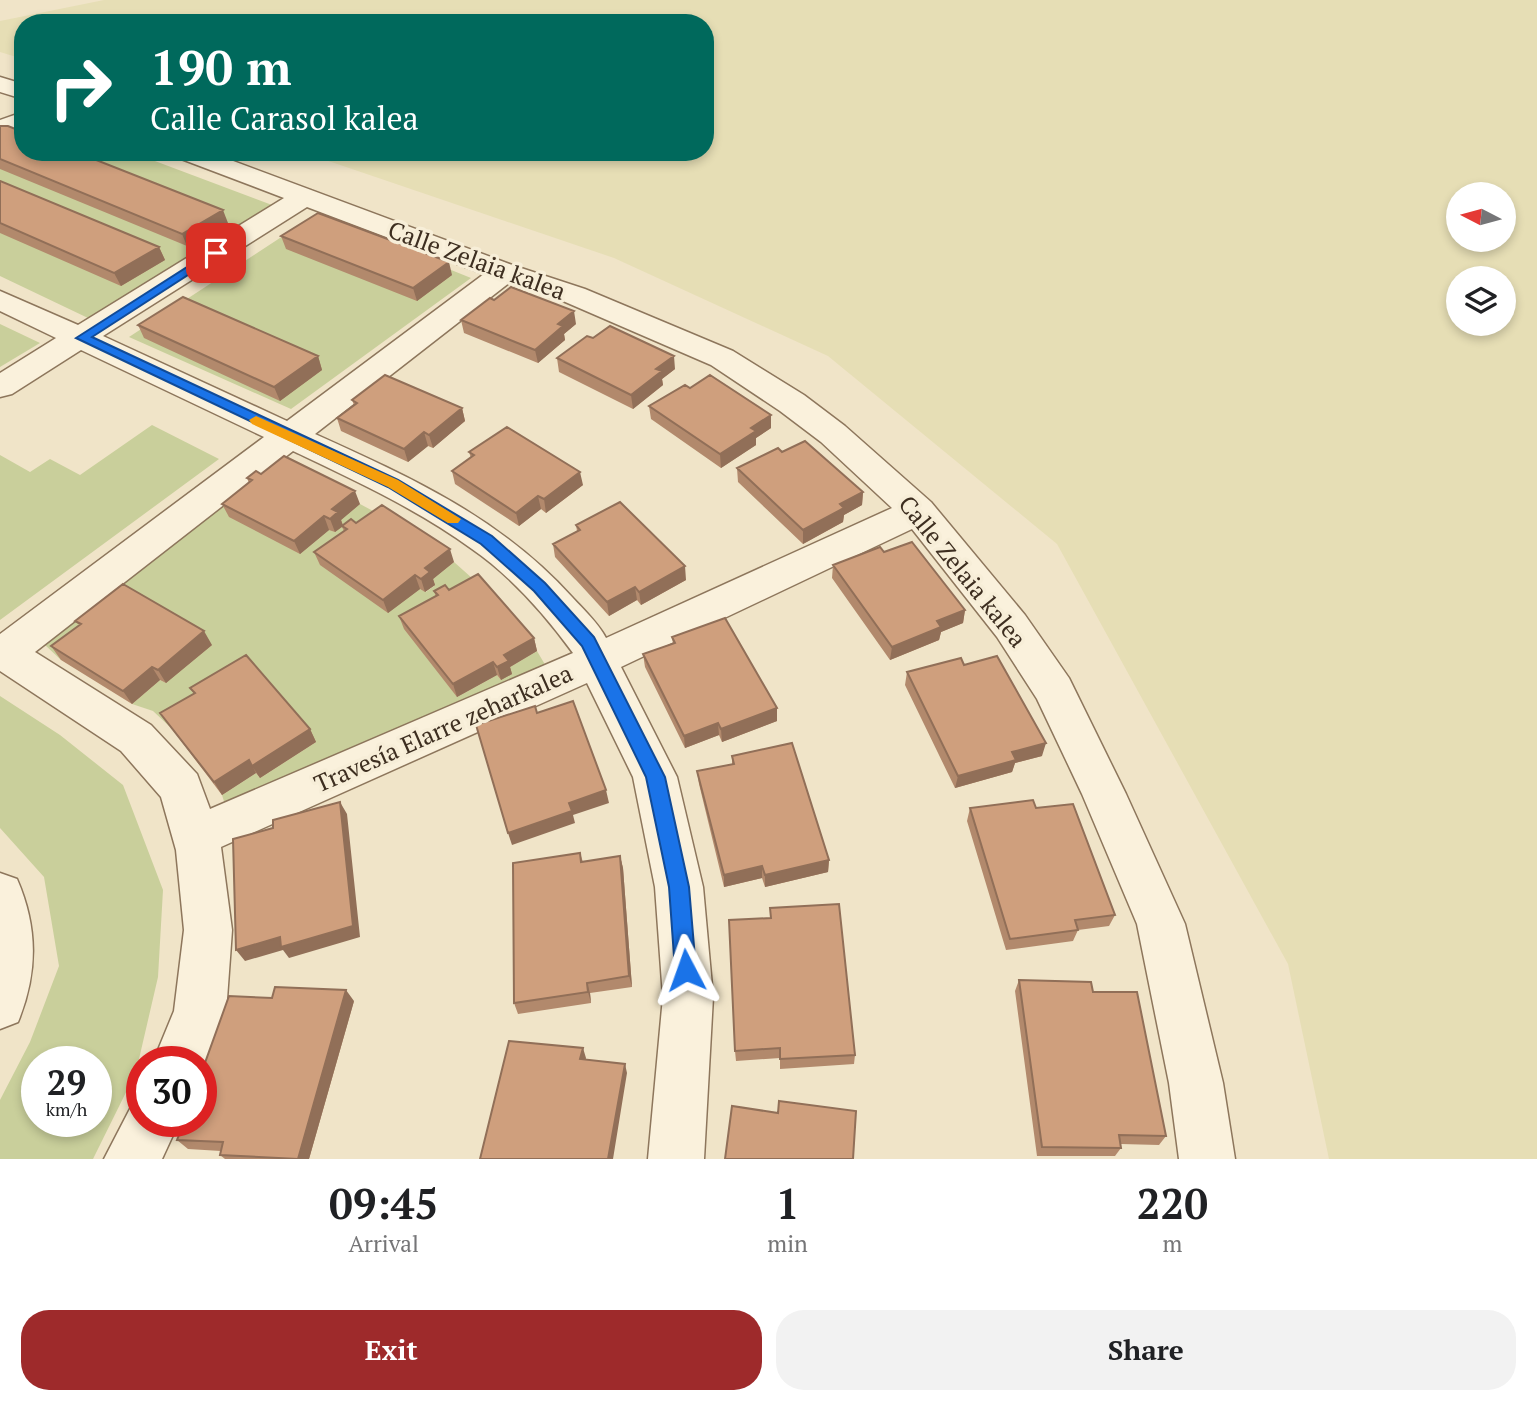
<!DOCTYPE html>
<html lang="en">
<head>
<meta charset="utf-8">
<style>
	:root { --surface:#fff; --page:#f2f2f2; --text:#202124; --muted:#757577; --accent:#9e2a2b }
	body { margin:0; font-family:"PT Serif",serif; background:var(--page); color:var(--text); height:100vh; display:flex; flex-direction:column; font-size:26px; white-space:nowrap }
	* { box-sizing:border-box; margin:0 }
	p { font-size:23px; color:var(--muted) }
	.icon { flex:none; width:38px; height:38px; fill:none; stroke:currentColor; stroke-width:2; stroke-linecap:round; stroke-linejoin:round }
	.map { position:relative; height:1159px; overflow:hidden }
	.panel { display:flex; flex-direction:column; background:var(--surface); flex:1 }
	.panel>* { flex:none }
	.hud { position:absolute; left:14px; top:14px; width:700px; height:147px; border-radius:28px; box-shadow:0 4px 10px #0003; background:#00695c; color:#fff; overflow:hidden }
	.needle { width:46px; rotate:276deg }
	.controls { position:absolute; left:1446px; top:182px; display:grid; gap:14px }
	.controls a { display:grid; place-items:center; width:70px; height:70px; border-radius:50%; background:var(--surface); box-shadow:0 4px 10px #0003; font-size:35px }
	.speed { position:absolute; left:21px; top:1046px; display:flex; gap:14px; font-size:35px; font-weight:700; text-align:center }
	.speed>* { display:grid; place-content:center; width:91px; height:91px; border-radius:50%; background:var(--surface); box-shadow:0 4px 10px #0003; line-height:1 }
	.speed small { font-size:18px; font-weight:400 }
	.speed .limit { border:10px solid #d22; background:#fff; color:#111 }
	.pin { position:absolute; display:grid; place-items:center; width:60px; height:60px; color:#fff; margin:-30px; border-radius:14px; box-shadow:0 4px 10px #0006 }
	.me { position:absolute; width:77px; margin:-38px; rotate:356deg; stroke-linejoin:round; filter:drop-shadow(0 0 5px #0008) }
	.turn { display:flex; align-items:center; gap:24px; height:147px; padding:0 21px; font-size:32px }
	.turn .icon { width:91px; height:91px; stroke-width:2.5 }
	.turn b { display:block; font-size:49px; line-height:60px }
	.eta { display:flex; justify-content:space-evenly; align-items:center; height:119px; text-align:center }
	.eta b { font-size:42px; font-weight:800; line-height:49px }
	.action { display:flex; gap:14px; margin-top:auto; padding:14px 21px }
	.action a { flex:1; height:80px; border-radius:28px; background:var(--accent); color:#fff; font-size:28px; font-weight:800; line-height:80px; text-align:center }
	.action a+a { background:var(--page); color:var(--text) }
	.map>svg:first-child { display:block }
	.farmland { fill:#e6deb5; fill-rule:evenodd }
	.green { fill:#c9cf9b; fill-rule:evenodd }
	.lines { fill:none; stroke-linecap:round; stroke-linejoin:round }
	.minor-casing { stroke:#8d765c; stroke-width:3 }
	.minor { fill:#faf1dc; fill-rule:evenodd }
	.wall { fill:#b2896c }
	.shaded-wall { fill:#916f58 }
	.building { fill:#cf9f7d; stroke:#916f58; stroke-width:2 }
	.route { fill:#1a73e8; stroke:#114b97; stroke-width:2 }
	.slow { fill:#f59e0b }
	.labels { text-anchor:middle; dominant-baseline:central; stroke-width:7; stroke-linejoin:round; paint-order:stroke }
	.street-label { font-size:24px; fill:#3d2e20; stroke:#f7eed8 }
</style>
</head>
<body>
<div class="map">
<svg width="1537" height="1159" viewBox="0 0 1537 1159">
	<rect width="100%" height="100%" fill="#f0e4c8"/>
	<!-- farmland -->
	<path class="farmland" d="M104,0H1537V1159H1329L1288,964L1057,544L828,356L614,258L302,152H705V23H23V59L0,52V21ZM1458,194H1503V240H1458ZM1458,278H1503V324H1458Z"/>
	<!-- green -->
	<path class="green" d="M23,129V152H131L272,205L88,318L0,276V139Z
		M315,215L471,278L291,409L129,337Z
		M0,324L40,343L0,367Z
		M152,425L219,459L0,620V455L30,472L50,459L80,475Z
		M276,463L337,523L360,504L386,518L420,589L426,592L434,586L429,582L454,562L482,587L457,697L497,675L501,680L508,668L537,651L547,668L228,814L222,795L256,773L260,778L316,742L169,726L153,711L132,704L160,680L166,683L90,637L61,660L44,644Z
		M0,696L60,735L123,785L163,890L158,977L136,1072L93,1159H0V1100L30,1042L59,966L44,877L0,828ZM37,1062H96V1122H37Z"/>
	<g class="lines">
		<!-- minor casing -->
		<g class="minor-casing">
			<path id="minor" d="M0,77L23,84V99L0,92Z
				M23,112V129L0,138V120Z
				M172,152H209L515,266L585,289L733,351L804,395L845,426L931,502L1025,615L1069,678L1126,794L1185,924L1223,1083L1235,1159H1179L1169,1083L1137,924L1082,794L1037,699L997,637L912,529L621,667L677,777L703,887L713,997L704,1159H648L663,997L655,887L633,777L587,683L221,847L232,930L226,1013L201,1072V1062H153L174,1011L184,930L176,850L161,797L121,751L0,671V634L264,437L81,350L12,394L0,397V373L56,338L0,311V291L78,325L284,198L176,157ZM307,207L484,274L287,421L103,336ZM509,283L563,301L711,365L780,411L821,442L892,508L606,638C598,623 584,610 572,597C501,518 410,477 315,434ZM293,451C354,480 417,509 472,549C510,575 546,616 573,653L210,809L197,774L151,725L35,652Z
				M0,873L17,879C38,927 38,973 18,1022L0,1029Z
				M142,1099V1122H179L162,1159H104L133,1103Z"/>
		</g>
		<!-- minor -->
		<use href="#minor" class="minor"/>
	</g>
	<!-- wall -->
	<path class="wall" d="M0,126L228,223L187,246L0,169Z
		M0,181L159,247L165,260L121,286L0,233Z
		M281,236L452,275L417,301L286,249Z
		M461,320L576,324L564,334L565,340L538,363L464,333Z
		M138,325L318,356L322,370L280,401L144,338Z
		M557,358L675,369L662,379L663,385L633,409L559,372Z
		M690,388L771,415V428L756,438V445L721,468L651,419L649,406Z
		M352,400L462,408L465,421L433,448L428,446L408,462L341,431L337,418L354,405Z
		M469,452L583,485L546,513L541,509L519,526L455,484L452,471L471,458Z
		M782,452L863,492L862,505L844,515L843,522L803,544L738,482L737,468Z
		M261,474L360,504L341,520L343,525L356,523L454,562L433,579L435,585L425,592L420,589L388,613L320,565L314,552L344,531L342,527L335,532L329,530L300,554L229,517L222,504L249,483L247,478Z
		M576,525L686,580L641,605L637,600L609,616L555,557L553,544L577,531Z
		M884,552L965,610L963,623L941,632L939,640L890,660L832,578L833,565Z
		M449,590L534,638L537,651L510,667L512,674L501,680L497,675L457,697L404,629L399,616L436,597L434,591Z
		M75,621L212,645L166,683L160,680L132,704L61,660L51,646L79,625Z
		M672,637L777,708V721L722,742L719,735L685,748L645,667L643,654L673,644Z
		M964,665L1042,756L1015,763L1012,772L955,788L905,685L907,672Z
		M190,688L310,729L316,742L260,778L256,773L222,795L160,713L194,694Z
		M732,756L829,860L828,872L765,887L762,878L724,887L699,784L697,771L732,764Z
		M970,808H1036L1115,915L1109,926L1078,930L1073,941L1006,950L967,821Z
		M580,853L583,862L620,856L623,868L632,987L590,993L591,1003L518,1014L514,1003Z
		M770,908L855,1055L854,1064L780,1069V1058L736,1061L735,1051L770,918Z
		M1019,980L1093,992L1166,1136L1159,1145L1121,1144V1148L1115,1156H1037L1015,991Z
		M354,1001L309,1159H225L220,1155L221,1151L188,1149L177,1140Z"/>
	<!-- shaded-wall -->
	<path class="shaded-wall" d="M223,210L228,223L187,246L182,234Z
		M159,247L165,260L121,286L114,273Z
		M449,262L452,275L417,301L413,288Z
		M574,311L576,324L564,334L565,340L538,363L535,350L558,324Z
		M318,356L322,370L280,401L274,387Z
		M674,356L675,369L662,379L663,385L633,409L631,395L656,369Z
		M462,408L465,421L433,448L429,435Z
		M771,415V428L756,438V445L721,468L720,454L751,428Z
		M424,432L428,446L408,462L404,449Z
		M580,472L583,485L546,513L544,499Z
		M355,491L360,504L341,520L343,526L335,532L330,519L332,509Z
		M863,492L862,505L844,515L843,522L803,544V530L840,504Z
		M538,496L541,509L519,526L516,513Z
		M324,516L329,530L300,554L294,541Z
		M450,549L454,562L433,579L435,585L425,592L421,579L425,568Z
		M685,566L686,580L641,605L639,592Z
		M415,575L420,589L388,613L383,600Z
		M635,587L637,600L609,616L607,602Z
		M965,610L963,623L941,632L939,640L890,660L892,647L937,621Z
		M204,631L212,645L166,683L158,670Z
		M534,638L537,651L510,667L512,674L501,680L497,667L504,655Z
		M493,662L497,675L457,697L453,684Z
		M152,667L160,680L132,704L123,691Z
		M777,708V721L722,742L721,729Z
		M718,723L719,735L685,748L684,736Z
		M310,729L316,742L260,778L252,766Z
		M1046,743L1042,756L1015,763L1012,772L955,788L958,776L1012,752Z
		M249,760L256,773L222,795L214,782Z
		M606,790L609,803L573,815L575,823L512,845L508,833L569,803Z
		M340,802L347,814L360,937L289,958L283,950L245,961L236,950Z
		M620,856L623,868L632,987L629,976Z
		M829,860L828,872L765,887V875Z
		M762,866V878L724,887V875Z
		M587,983L590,993L591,1003L588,992Z
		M346,990L354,1001L309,1159H298Z
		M583,1048L586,1058L584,1069L580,1059Z
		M625,1064L627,1073L613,1159H608Z"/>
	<!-- building -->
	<path class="building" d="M0,126H8L23,132V152H76L223,210L182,234L0,159Z
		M0,181L159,247L114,273L0,223Z
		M318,213L449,262L413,288L281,236Z
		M511,287L574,311L558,324L563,326L535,350L461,320L490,298L494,300Z
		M183,297L318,356L274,387L138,325Z
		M610,326L674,356L656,369L662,371L631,395L557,358L587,336L593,338Z
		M385,375L462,408L429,435L424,432L404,449L337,418L357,403L352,400Z
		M710,375L771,415L751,428L756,431L720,454L649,406L685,385L690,388Z
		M507,427L580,472L544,499L538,496L516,513L452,471L474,455L469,452Z
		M805,441L863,492L840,504L844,508L803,530L737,468L778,448L782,452Z
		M284,456L355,491L332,509L338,512L330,519L324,516L294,541L222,504L252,480L247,478L256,471L261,474Z
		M620,502L685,566L639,592L635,587L607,602L553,544L580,530L576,525Z
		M382,505L450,549L425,568L430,572L421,579L415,575L383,600L314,552L347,529L342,526L351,519L356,523Z
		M912,542L965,610L937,621L941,627L892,647L833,565L880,547L884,552Z
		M478,574L534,638L504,655L509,661L497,667L493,662L453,684L399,616L438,595L434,591L445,585L449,590Z
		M123,584L204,631L158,670L152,667L123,691L51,646L81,624L75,621Z
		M725,618L777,708L721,729L718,723L684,736L643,654L675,643L672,637Z
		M246,655L310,729L252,766L249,760L214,782L160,713L195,693L190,688Z
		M997,656L1046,743L1012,752L1016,760L958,776L907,672L961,658L964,665Z
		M573,701L606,790L569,803L572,811L508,833L476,725L535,706L537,713Z
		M792,743L829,860L765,875L762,866L724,875L697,771L734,764L732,756Z
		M1033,800L1036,808L1073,804L1115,915L1075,920L1078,930L1010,939L970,808Z
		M340,802L353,926L281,947L280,937L236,950L233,839L273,828V820Z
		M580,853L581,862L620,856L629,976L587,983L588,992L514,1003L513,863Z
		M839,904L855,1055L780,1059V1048L735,1051L729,920L771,918L770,908Z
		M1019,980L1091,982L1093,992H1137L1166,1136L1119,1135L1121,1148L1042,1147Z
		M275,987L346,990L298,1159L220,1155L223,1142L177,1140L184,1122H201V1074L229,996L272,998Z
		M509,1041L583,1048L580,1059L625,1064L608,1159H480Z
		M779,1101L856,1111L853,1159H725L732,1106L778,1113Z"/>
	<!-- route -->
	<path class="route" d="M212,251L222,253L92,337L398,480L492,536L545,583L594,637L665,777L689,887L696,970L693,977L686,980L678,977L675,970L669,887L646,777L582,646L534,591L481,544L388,487L76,338Z"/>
	<!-- slow -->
	<path class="slow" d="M256,416L398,480L461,519L458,523H448L388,487L252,424L249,420Z"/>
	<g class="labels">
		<!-- street labels -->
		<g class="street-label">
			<text transform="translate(477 260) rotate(20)">Calle Zelaia kalea</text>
			<text transform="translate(963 571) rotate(51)">Calle Zelaia kalea</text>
			<text transform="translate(443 728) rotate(-24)">Travesía Elarre zeharkalea</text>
		</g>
	</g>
</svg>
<div class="controls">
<a><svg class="needle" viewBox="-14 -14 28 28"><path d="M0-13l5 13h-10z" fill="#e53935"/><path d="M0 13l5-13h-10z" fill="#757577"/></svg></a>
<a><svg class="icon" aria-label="layers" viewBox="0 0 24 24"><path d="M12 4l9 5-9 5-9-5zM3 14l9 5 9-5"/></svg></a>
</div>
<div class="speed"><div>29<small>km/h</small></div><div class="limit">30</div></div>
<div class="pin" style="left:216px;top:253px;background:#d93025"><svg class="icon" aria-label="arrive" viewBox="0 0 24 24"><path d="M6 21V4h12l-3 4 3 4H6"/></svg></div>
<svg class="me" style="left:686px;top:970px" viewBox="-20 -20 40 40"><path d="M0-17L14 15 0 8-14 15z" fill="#1a73e8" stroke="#fff" stroke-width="4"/></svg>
<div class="hud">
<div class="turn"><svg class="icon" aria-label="right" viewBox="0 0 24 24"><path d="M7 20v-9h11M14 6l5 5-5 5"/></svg><div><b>190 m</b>Calle Carasol kalea</div></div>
</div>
</div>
<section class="panel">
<div class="eta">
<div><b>09:45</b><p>Arrival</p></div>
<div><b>1</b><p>min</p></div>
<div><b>220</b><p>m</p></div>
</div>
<div class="action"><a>Exit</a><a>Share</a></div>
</section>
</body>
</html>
